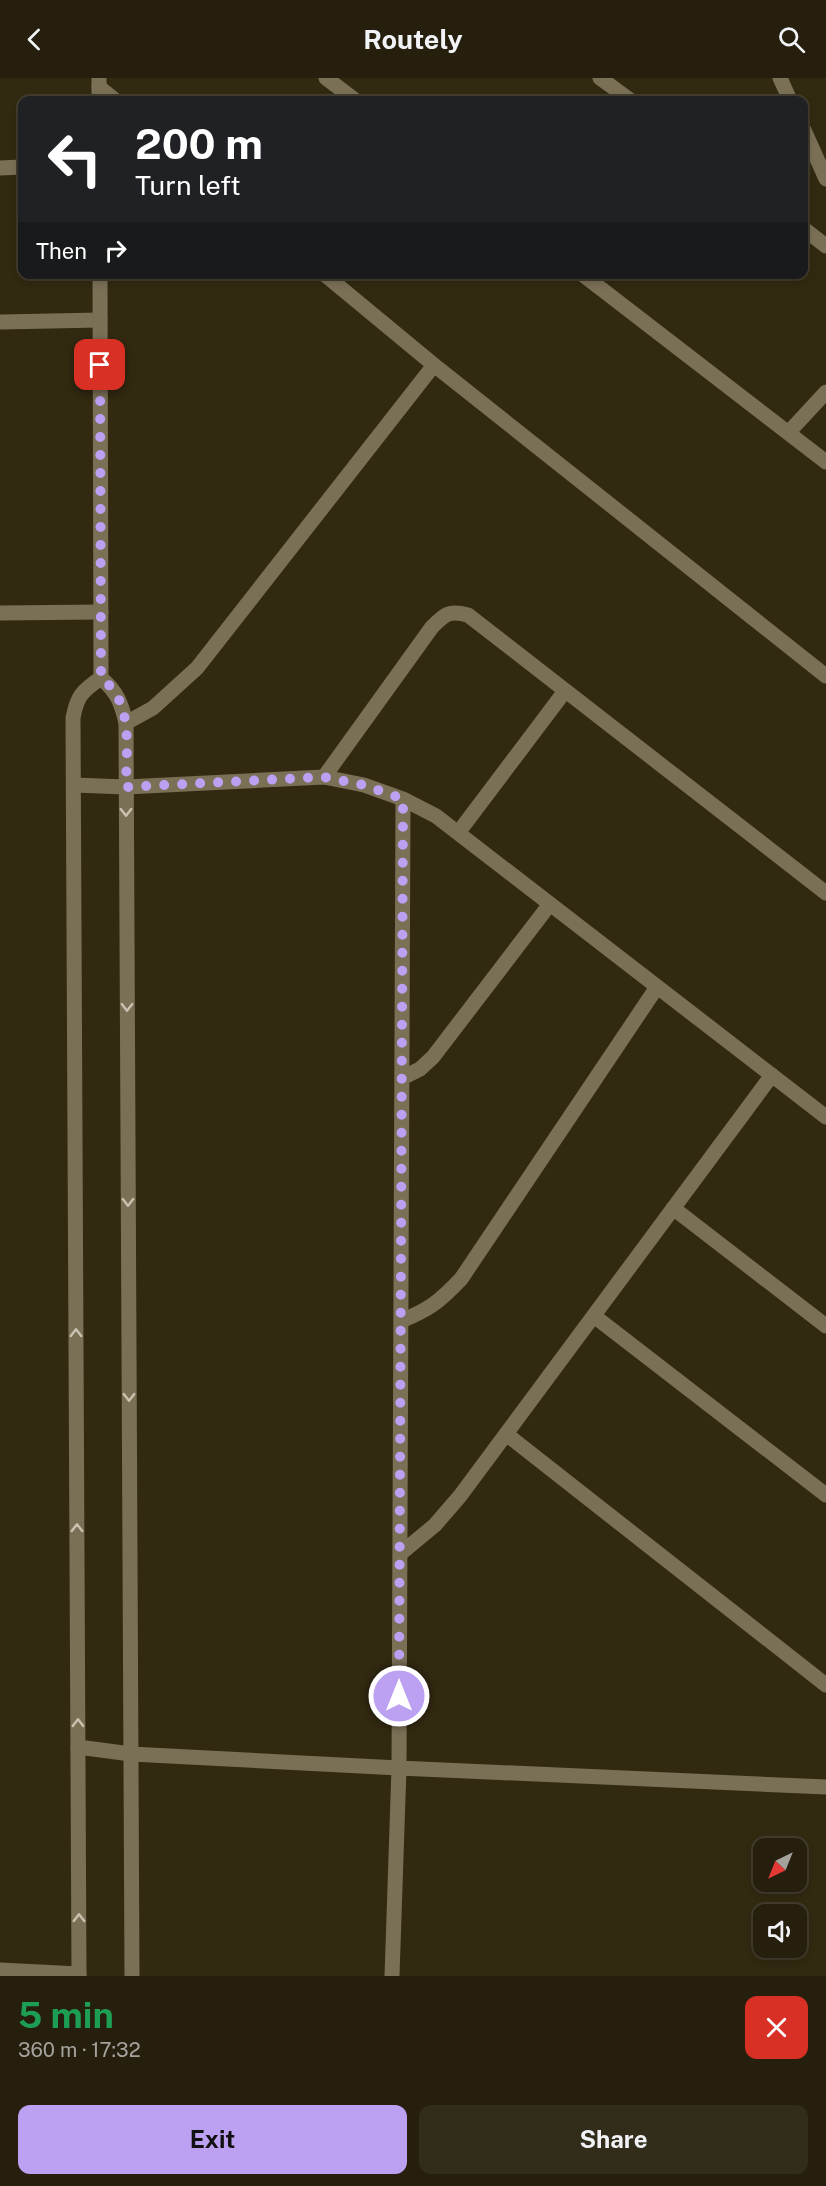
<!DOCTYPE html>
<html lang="en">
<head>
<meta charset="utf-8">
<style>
	:root { --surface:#261f0d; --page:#322c1b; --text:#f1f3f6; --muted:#a4a29d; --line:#423d2e; --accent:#bca0f2 }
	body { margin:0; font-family:"Public Sans",sans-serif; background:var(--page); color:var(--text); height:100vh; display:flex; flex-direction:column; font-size:22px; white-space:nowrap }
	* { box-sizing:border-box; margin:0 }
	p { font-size:20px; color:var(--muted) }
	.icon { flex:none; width:33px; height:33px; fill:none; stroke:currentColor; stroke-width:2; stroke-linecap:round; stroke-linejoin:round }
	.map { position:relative; height:1898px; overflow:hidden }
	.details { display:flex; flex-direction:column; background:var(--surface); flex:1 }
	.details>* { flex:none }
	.hud { position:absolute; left:18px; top:18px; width:790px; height:183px; border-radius:12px; box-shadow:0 3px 9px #0003,0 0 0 2px var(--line); background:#202124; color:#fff; overflow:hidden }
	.needle { width:39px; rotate:223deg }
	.controls { position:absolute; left:753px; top:1760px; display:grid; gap:12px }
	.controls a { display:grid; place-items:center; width:54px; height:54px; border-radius:12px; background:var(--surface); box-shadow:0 3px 9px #0003,0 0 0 2px var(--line); font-size:30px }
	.pin { position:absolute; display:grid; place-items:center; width:51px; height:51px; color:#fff; margin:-26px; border-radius:12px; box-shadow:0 3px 9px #0006 }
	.me { position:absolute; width:66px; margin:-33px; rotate:0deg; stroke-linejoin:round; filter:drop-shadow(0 0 4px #0008) }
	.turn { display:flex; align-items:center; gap:21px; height:126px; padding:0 18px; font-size:27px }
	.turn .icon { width:78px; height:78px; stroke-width:2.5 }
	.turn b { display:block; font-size:42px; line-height:51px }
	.then { display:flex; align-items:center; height:57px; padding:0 18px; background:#0003; gap:12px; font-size:22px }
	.round { display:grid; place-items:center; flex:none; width:63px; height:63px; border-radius:12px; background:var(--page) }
	.overview { display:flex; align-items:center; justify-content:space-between; height:102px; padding:0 18px }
	h1 { font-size:36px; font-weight:700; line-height:45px; color:#1e9e55 }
	.action { display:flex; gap:12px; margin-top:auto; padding:12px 18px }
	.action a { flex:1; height:69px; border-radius:12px; background:var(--accent); color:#111; font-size:24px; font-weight:700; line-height:69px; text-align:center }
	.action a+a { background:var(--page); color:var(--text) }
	header { display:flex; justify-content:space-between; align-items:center; height:78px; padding:0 18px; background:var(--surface); font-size:27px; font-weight:700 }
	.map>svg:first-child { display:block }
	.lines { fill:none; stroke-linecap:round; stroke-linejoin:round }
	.minor { stroke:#7a7056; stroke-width:15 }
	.tertiary { stroke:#7a7056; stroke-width:15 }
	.secondary { stroke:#7a7056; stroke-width:15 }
	.oneway { stroke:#c9c2b0 }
	.route { stroke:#bca0f2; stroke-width:10; stroke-dasharray:0 18 }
</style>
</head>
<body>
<header><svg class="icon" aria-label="back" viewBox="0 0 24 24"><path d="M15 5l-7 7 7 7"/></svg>Routely<svg class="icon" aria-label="search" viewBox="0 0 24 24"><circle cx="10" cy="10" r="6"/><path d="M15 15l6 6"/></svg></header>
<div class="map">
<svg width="826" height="1898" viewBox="0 0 826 1898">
	<rect width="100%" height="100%" fill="#322911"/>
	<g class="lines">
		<!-- minor -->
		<path class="minor" d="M326,0L355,22
			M600,0L630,22
			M780,0L790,22
			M99,9L115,22
			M804,52L826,101
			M0,90L22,89
			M804,151L826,168
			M324,196L434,287L826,598
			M582,196L826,384
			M0,244L100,242
			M788,355L826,314
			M126,645L153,630L197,590L434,287
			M324,699L432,549C445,536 449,532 468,537L826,815
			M74,707L126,709L324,699L364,707L403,721L436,738L826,1039
			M458,755L565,613
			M402,1000L420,991L433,979L550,826
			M673,1130L826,1248
			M594,1238L826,1417
			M401,1243C430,1231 439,1224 461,1201L657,909
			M506,1356L826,1607
			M400,1476L435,1447L460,1418L772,997
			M78,1669L131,1676L399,1690L826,1709
			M0,1892L79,1896
			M392,1898L399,1690L403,721"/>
		<!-- tertiary -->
		<path class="tertiary" d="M0,535L101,534"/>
		<!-- secondary -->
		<path class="secondary" d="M99,0V22
			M100,196L101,600C117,614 121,624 126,645L132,1898
			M79,1898L73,640C77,618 82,613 101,600"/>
	</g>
	<!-- one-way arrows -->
	<defs><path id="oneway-chevron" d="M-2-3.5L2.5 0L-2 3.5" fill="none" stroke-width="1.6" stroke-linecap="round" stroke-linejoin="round" transform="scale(1.5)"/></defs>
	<g class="oneway">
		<use href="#oneway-chevron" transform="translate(126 734) rotate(90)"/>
		<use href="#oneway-chevron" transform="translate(127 929) rotate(90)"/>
		<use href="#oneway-chevron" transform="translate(128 1124) rotate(90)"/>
		<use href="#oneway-chevron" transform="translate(76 1255) rotate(-90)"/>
		<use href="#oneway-chevron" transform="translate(129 1319) rotate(90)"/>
		<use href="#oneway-chevron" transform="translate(77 1450) rotate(-90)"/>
		<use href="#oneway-chevron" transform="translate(78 1645) rotate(-90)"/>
		<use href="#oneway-chevron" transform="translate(79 1840) rotate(-90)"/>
	</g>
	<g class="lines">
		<!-- route -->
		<path class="route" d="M100,287L101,600C105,604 111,608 114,613C132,639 126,678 126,709L324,699L364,707L403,721L399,1618"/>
	</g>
</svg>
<div class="controls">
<a><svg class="needle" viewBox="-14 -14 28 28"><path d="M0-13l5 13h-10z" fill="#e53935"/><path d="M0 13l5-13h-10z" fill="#a4a29d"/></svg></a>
<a><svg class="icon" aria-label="sound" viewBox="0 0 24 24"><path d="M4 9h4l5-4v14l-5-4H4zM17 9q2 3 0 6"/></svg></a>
</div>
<div class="pin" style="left:100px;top:287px;background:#d93025"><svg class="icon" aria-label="arrive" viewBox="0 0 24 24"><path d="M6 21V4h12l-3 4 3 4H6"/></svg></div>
<svg class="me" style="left:399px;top:1618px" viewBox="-20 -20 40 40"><circle r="17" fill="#bca0f2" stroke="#fff" stroke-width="3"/><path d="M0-11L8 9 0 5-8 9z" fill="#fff"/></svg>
<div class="hud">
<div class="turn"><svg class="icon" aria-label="left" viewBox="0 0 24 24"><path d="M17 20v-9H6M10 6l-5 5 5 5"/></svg><div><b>200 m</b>Turn left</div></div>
<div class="then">Then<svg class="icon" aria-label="right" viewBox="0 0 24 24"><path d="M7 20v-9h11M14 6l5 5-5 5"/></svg></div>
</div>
</div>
<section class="details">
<div class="overview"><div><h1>5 min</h1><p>360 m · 17:32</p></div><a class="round" style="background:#d93025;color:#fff"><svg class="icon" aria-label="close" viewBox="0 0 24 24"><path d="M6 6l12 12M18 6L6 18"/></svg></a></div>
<div class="action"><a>Exit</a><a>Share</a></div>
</section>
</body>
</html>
